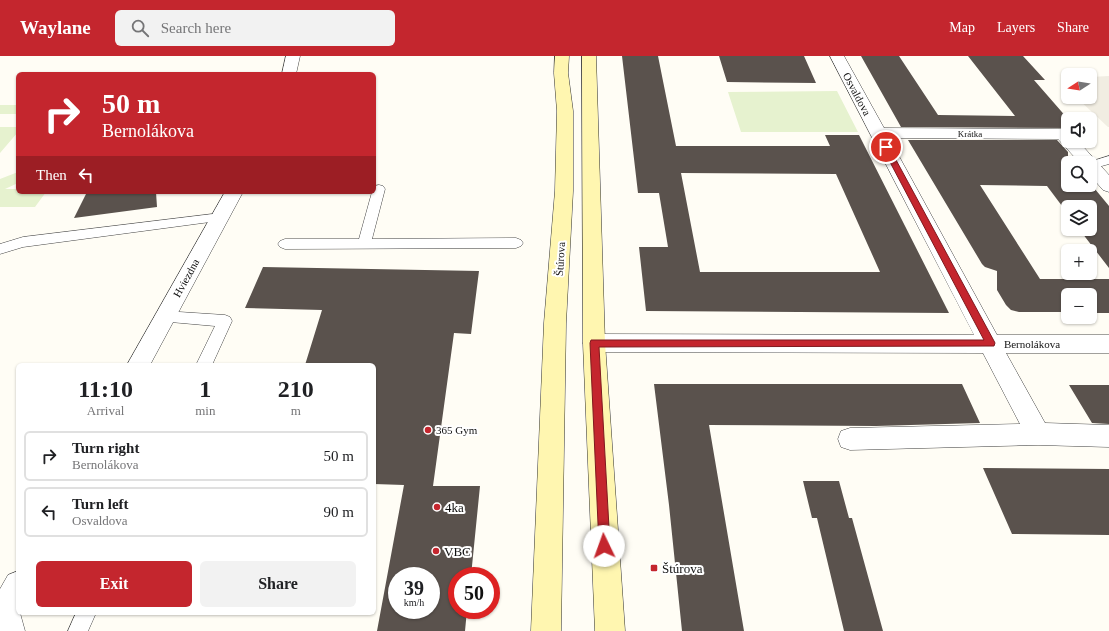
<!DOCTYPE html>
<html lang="en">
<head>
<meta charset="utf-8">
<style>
	:root { --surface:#fff; --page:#f2f2f2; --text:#202124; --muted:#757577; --line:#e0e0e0; --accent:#c4262e }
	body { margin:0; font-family:"Times New Roman",serif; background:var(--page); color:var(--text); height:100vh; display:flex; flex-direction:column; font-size:15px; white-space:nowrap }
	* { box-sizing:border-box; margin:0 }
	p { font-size:13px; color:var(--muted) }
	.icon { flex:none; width:22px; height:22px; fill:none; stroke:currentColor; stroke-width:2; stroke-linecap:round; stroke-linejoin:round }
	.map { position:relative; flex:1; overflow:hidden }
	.sheet { position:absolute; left:16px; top:307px; width:360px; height:252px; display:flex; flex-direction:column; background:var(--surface); border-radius:6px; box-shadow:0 1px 3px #0004 }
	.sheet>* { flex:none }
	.top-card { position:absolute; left:16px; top:16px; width:360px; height:122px; border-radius:6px; box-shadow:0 1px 3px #0004; background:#c4262e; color:#fff; overflow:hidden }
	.needle { width:26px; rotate:258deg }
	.buttons { position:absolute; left:1061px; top:12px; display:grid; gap:8px }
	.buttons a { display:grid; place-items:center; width:36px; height:36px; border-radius:6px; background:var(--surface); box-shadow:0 1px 3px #0004; font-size:20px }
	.speed { position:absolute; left:388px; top:511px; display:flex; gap:8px; font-size:20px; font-weight:700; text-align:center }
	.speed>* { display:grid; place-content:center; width:52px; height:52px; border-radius:50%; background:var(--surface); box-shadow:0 1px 3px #0004; line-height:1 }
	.speed small { font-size:10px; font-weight:400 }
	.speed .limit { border:6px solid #d22; background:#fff; color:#111 }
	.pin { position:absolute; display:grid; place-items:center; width:34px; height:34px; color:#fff; margin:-17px; border:2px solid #fff; border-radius:50%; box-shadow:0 1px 4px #0007 }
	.me { position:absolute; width:44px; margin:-22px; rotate:357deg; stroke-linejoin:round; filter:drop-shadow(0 0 3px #0008) }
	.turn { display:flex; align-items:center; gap:14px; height:84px; padding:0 20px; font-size:18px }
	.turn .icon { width:52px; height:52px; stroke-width:2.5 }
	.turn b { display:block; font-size:28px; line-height:34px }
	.then { display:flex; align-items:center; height:38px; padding:0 20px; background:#0003; gap:8px; font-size:15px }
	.eta { display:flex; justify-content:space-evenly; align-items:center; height:68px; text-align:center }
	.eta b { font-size:24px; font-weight:800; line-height:28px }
	.button { display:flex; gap:8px; margin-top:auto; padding:8px 20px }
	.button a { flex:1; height:46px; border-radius:6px; background:var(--accent); color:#fff; font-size:16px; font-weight:800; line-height:46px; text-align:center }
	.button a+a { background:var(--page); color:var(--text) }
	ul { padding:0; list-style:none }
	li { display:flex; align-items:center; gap:12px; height:50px; margin:0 8px 6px; padding:0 12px; border:2px solid var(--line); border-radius:6px }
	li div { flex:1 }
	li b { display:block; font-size:15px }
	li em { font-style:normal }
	header { display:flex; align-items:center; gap:24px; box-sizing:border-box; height:56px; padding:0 20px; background:var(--accent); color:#fff }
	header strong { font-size:19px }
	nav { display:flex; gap:22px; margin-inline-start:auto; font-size:14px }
	.search { width:280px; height:36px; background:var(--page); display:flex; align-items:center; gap:10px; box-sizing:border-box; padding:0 14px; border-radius:6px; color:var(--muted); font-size:15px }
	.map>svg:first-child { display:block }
	.pitch { fill:#e6f2cf }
	.plaza { fill:#f1ede2 }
	.building { fill:#5a524d; fill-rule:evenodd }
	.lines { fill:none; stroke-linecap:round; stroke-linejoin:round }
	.lane-casing { stroke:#444; stroke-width:1 }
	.street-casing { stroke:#444; stroke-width:1 }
	.secondary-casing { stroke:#333; stroke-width:1 }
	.lane { fill:#fff; fill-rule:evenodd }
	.street { fill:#fff; fill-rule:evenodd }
	.secondary { fill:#fff6b0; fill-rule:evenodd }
	.route { fill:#c4262e; stroke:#7f191e }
	.poi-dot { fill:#c4262e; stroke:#fff; stroke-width:1.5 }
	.labels { text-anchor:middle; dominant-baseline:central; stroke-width:4; stroke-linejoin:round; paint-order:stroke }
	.far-street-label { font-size:9px; fill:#111; stroke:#fff }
	.street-label { font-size:11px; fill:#111; stroke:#fff }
	.poi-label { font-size:11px; fill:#111; stroke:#fff; text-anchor:start }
	.near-poi-label { font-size:13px; fill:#111; stroke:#fff; text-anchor:start }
</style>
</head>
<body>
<header>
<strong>Waylane</strong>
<div class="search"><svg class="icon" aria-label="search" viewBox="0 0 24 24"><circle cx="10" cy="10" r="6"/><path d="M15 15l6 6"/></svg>Search here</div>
<nav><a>Map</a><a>Layers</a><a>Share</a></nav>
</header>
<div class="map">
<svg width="1109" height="575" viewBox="0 0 1109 575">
	<rect width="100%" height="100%" fill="#fffdf5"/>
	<!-- pitch -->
	<path class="pitch" d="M837,35L858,76H741L728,36Z
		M0,49H18V58H0Z
		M0,71H18V76L0,97Z
		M18,116V127L5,133H18V136H46L35,151H0V123Z"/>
	<!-- plaza -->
	<path class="plaza" d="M1109,20V71H1108L1076,41H1090V21Z"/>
	<!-- building -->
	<path class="building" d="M622,0H658L676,90H830L825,79H859L949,257L646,255L639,191H668L659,137H638ZM681,117L836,118L880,216H700Z
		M719,0H804L816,27L727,26Z
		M861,0H899L938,59L1015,60L968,0H1023L1045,24H1034L1068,63V72L901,71Z
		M908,84H1057L1068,96V100L1074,107H1068V129H1090V127L1109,150V212L1079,173H1090V151H1068V158L1047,130L980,129L1040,223H1109V257H1090V239H1068V256H1019L1011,254L1006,249L997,234V215L985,211L982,208Z
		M87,136H156L157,151L74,162Z
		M263,211L479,215L471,278L454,277L433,430H480L471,520H457V554H467L465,575H377L404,429L374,428V309H305L322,254L245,252ZM397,520H431V554H397Z
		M654,328H962L980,367L876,370L709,369L744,575H682L669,449Z
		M1069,329H1109V368L1092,367Z
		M983,412L1109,413V479L1012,478Z
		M803,425H839L849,462H852L883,575H844L817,462H812Z"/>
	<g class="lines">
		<!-- lane casing -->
		<g class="lane-casing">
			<path id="lane" d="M1109,100V108L1091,113L1090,107H1086Z
				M379,129L383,130L385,133L372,183L516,182L521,184L523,187L521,190L516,192L285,193L280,191L278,188L280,185L285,183H359L372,136H374L375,130Z
				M221,157L225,158L227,161L225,164L23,191L0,198V188L23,181Z
				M164,255L225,259L230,261L232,265L212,309H196L215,270L159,265L157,261L159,257Z
				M76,557H96L88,575H68Z"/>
		</g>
		<!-- street casing -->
		<g class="street-casing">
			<path id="street" d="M286,0H300L296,18H282Z
				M830,0H844L884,72L1063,73L1068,74V85H1078L1109,119V136L1103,134L1090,119V107H1080L1058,83L889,82L997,279H1109V297H1006L1045,367L1109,369V391L1038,389L850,394L841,391L838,383L841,375L850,372L1020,368L983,297L594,296L586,293L583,287L586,281L594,278L974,279Z
				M225,136H243L150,309H127Z
				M18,515V557H20L25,575H0V533L8,519Z"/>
		</g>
		<!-- secondary casing -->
		<g class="secondary-casing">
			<path id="secondary" d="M555,0H569L568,17L573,55V135L566,267L561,575H531L544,267L555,135L557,55L554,17Z
				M582,0H596L605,287L625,575H595L583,287Z"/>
		</g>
		<!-- lane -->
		<use href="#lane" class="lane"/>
		<!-- street -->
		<use href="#street" class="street"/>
		<!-- secondary -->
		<use href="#secondary" class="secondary"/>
	</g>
	<!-- route -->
	<path class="route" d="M886,89L889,91L994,285L995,287L994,290L599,291L610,490L608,494L604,496L600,494L599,490L590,287L591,284H984L882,91Z"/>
	<!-- markers -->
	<g class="poi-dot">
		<circle cx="428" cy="374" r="4"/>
		<circle cx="437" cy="451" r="4"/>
		<circle cx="436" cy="495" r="4"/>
		<rect x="650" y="508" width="8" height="8" rx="2"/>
	</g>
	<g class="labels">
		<!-- far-street labels -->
		<g class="far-street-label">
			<text x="970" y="78">Krátka</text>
		</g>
		<!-- street labels -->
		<g class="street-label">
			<text transform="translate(857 38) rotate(62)">Osvaldova</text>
			<text transform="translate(560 203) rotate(-86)">Štúrova</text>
			<text transform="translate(186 222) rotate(-61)">Hviezdna</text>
			<text x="1032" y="288">Bernolákova</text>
		</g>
		<!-- poi labels -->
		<g class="poi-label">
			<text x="436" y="374">365 Gym</text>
		</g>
		<!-- near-poi labels -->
		<g class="near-poi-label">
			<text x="445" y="451">4ka</text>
			<text x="444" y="495">VBC</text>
			<text x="662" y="512">Štúrova</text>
		</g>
	</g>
</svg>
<div class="buttons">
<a><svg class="needle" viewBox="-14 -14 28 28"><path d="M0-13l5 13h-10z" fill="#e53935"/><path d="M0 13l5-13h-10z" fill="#757577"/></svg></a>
<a><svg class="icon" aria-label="sound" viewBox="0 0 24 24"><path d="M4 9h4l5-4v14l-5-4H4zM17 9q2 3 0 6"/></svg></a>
<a><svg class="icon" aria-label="search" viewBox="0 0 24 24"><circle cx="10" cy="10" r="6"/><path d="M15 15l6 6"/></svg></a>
<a><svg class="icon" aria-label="layers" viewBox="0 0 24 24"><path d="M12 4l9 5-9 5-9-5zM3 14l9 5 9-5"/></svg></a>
<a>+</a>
<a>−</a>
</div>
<div class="speed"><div>39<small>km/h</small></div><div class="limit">50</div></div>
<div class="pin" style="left:886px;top:91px;background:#d93025"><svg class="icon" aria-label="arrive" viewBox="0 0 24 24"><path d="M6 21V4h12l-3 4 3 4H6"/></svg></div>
<svg class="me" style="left:604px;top:490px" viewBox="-20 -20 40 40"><circle r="19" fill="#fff"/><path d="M0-13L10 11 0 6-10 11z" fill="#c4262e"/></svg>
<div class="top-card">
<div class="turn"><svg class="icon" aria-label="right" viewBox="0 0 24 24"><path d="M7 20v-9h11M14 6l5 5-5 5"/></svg><div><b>50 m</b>Bernolákova</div></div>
<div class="then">Then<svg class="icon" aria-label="left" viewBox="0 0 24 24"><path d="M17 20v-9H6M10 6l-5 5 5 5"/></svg></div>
</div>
<section class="sheet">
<div class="eta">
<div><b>11:10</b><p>Arrival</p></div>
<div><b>1</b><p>min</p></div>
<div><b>210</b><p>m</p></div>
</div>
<ul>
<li><svg class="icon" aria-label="right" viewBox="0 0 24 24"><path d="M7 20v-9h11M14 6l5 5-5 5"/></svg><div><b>Turn right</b><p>Bernolákova</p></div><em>50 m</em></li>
<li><svg class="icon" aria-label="left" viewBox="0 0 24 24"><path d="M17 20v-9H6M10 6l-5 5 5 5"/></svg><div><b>Turn left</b><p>Osvaldova</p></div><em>90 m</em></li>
</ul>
<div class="button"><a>Exit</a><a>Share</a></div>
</section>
</div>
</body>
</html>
